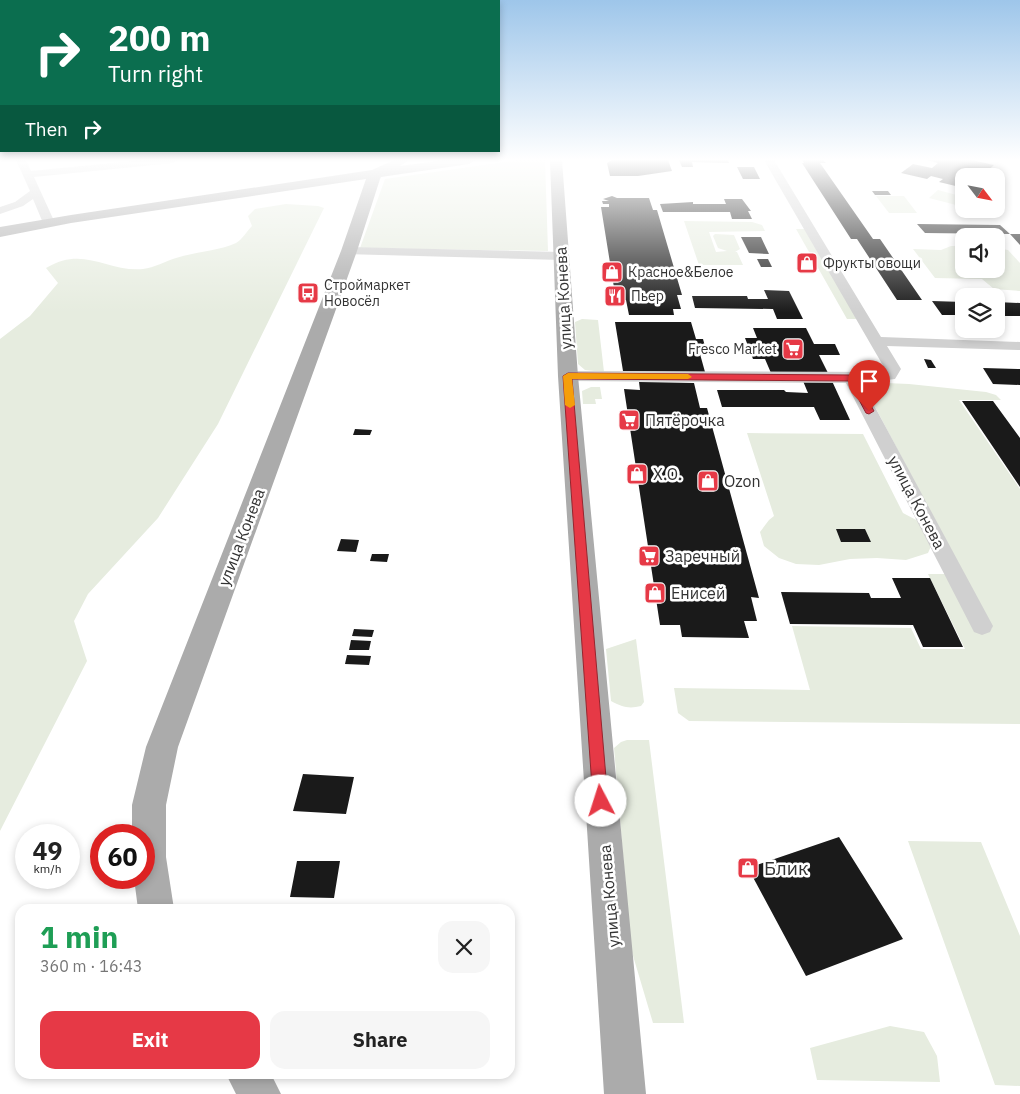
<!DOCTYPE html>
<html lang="en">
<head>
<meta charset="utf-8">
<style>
	:root { --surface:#fff; --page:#f6f6f6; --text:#222; --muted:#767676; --accent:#e63946 }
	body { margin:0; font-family:"IBM Plex Sans",sans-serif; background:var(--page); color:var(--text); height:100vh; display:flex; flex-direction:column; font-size:19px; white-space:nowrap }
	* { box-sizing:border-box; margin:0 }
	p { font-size:16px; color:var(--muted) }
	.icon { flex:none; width:28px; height:28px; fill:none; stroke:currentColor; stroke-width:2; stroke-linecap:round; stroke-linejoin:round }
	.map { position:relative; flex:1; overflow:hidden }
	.details { position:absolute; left:15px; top:904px; width:500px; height:175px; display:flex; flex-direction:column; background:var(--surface); border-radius:15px; box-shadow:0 2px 8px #0003 }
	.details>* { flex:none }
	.banner { position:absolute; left:0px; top:0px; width:500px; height:152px; box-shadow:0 2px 8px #0003; background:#0b6e4f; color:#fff; overflow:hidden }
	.needle { width:32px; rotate:122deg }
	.buttons { position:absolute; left:955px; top:168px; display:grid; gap:10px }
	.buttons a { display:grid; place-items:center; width:50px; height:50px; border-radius:10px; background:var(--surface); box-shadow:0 2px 8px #0003; font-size:25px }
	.speed { position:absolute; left:15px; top:824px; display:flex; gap:10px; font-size:25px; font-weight:700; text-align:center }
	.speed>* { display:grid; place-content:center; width:65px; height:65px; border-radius:50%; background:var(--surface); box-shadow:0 2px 8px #0003; line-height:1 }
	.speed small { font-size:12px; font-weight:400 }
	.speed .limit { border:8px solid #d22; background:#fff; color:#111 }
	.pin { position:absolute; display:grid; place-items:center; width:42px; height:42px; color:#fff; margin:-51px -21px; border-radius:50% 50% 50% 0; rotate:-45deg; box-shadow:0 0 5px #0007 }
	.pin .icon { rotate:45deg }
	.me { position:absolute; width:55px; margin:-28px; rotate:355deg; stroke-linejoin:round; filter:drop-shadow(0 0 4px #0008) }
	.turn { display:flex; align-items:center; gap:18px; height:105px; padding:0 25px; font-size:22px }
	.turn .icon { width:65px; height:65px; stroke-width:2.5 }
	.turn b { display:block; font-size:35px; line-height:42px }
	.then { display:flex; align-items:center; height:48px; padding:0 25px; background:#0003; gap:10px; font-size:19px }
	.round { display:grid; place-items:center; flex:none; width:52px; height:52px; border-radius:15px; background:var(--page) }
	.overview { display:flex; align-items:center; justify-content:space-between; height:85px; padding:0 25px }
	h1 { font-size:30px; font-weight:700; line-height:38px; color:#1e9e55 }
	.action { display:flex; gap:10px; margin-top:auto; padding:10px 25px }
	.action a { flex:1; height:58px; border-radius:15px; background:var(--accent); color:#fff; font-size:20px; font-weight:700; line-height:58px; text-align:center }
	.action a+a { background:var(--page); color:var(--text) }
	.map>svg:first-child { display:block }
	.green { fill:#e6ecdf }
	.building { fill:#1a1a1a }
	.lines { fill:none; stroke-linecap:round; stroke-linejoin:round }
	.minor { fill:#d0d0d0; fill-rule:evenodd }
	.major { fill:#ababab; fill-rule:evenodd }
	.route { fill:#e63946; stroke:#96252e }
	.slow { fill:#f59e0b }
	.labels { text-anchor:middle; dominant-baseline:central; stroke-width:5; stroke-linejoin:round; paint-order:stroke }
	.far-poi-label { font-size:14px; fill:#333; stroke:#fff; text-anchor:start }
	.street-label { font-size:16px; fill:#333; stroke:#fff }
	.poi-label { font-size:16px; fill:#333; stroke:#fff; text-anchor:start }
	.near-poi-label { font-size:19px; fill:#333; stroke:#fff; text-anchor:start }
</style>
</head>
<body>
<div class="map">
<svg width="1020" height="1094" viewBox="0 0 1020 1094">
	<rect width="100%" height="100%" fill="#fff"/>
	<!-- green -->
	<path class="green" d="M519,160H545L548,251L360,248L385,179Z
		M938,190L964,197V207L929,198Z
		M876,196H904L917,213H889Z
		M286,204L318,206L324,208L218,424L158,518L88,594L74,621L87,661L0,831V339L30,316L58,283L46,268C84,245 106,272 143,269C154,268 166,261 176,258C195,252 218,251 236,243C242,240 247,231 252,226L248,216L255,209Z
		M684,221L752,222L762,225L765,231L709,232L716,252L727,251L718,248L713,236L715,234L734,235L740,249L735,252H737L743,265H699Z
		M796,229H807L857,319H847Z
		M951,246H964V269H996V248L1008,250L1020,263V291L994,289L982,279L935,278L913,249L941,250Z
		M582,319L598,320L604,372L585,370L578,364L575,322Z
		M862,382L909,384L986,392L996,395L1001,400H959L1020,489V724L689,721L678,713L674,688L810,690L792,626L911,628L921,649H965L928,574H952L977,628L992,629Z
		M591,387H600L602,399H595L596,404H583L582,391Z
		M747,433L863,434L903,513L920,522L932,544L928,553L906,560L877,558L850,559L819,565L796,564L779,558L764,546L760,532L769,520L774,516Z
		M636,639L644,702L641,706C629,709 622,707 611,701L606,649Z
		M627,740H649L684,1023H653L631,949L614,748L621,742Z
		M908,841L981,842L1020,936V1086L995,1085Z
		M890,1026L924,1032L937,1056L940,1082L817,1080L810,1048Z"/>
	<!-- building -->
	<path class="building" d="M612,160H668L672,171L638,176H610L607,163Z
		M679,160H728L729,163L692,162L693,167H682Z
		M802,160H823L826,163H820L873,239H880L922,300H897L857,239H851L802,163H804Z
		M927,160H972L994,165L984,174L964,169L958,174L964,176V188L939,182L943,179L931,176L927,179L901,173L913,164L932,168L938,163Z
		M737,167H754L760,179H743Z
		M872,191H888L891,195H875Z
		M612,196L617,198H649L653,210H657L682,295H677L681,309H673L674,315H629L626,300H616L601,207H609V204H603L602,201H609L603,199Z
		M724,199H742L751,211H748L752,219H732L730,212H663L660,204L693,202V204H726Z
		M917,224L1000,225L1010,234H1020V245L1010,234L925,233Z
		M741,237H761L769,254L749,253Z
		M757,259H768L772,267H761Z
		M802,261H810L815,271H809Z
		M764,290L789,291L803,319H777L773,309L695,308L692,296H747L748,299H768Z
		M932,301L964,302V315H942Z
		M996,302L1020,303V316H996Z
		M615,322H691L696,339H703L707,354H700L705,372L623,371Z
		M753,328H806L814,344H835L840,355H819L828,373H771L765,359H753L745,338H757Z
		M924,359L931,360L936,368H928Z
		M983,368L1020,369V385L993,384Z
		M803,381H832L850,420H820L814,407H722L717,390H784L786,392L808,393Z
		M639,382L694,383L700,408H707L759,598L751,597L757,621H744L749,638L682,637L680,625H660L624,389L640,390Z
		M962,401H993L1020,438V487Z
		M355,429L372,430L370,435H353Z
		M836,529H865L871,542H841Z
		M341,539L359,540L356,552L337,551Z
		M372,554H389L387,562L370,561Z
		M892,578H930L963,647H923L913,625L790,624L781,592L869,593L871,598H901Z
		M354,629L374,630L372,637L352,636Z
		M351,640L371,641L369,650H349Z
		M347,655L371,656L369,665L345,664Z
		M303,774L354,777L346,814L293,811Z
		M839,837L903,939L806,976L748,868Z
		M297,861H340L334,898L290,897Z"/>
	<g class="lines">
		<!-- minor -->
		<path class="minor" d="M16,160H26L31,171L144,160H178L173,163L34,177L55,223L49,227L43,223L33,199L23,206L0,214V207L15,202L30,191Z
			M764,160H774L881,337L1020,342V350L887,346L901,369L895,379L862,383L993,626L990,632L982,635L974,632L846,383L568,381L562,379L560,376L562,373L568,371L884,372L885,369Z
			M349,247L561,252L567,256L561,260L345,254L343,251L345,248Z"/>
		<!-- major -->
		<path class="major" d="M394,160H409L400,166L445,160H475L469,164L381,177L380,179L357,251L178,747L166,805V857L174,909H138L134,878H144V835H132V805L146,747L341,251L366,179L71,223L0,237V227L71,215L372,170Z
			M550,160H562L578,376L646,1094H604L558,376Z
			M226,1074H271L281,1094H236Z"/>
	</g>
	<!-- sky -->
	<linearGradient id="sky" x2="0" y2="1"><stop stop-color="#9ec6ea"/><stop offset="0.51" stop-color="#fff"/><stop offset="1" stop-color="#fff" stop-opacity="0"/></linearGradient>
	<rect width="1020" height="313" fill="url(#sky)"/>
	<!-- route -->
	<path class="route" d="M568,373L852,375L856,378L874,411L869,414L866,413L849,381L572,379L608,801L606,806L601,808L596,806L593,801L563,376Z"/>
	<!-- slow -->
	<path class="slow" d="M568,373L688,374L692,377L688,379H572L575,405L570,408L565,405L563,376Z"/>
	<!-- icons -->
	<defs>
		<g id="shop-square" transform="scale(1.125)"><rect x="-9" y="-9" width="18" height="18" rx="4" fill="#e63946" stroke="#fff"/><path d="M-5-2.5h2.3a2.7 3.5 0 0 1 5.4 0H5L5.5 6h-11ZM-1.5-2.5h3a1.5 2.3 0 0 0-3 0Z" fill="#fff"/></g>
		<g id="bus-square" transform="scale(1.125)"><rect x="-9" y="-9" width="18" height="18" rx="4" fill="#e63946" stroke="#fff"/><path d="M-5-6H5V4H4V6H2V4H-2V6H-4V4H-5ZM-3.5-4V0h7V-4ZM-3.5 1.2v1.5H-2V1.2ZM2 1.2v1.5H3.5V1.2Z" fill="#fff"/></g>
		<g id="restaurant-square" transform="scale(1.125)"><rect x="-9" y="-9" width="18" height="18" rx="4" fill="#e63946" stroke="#fff"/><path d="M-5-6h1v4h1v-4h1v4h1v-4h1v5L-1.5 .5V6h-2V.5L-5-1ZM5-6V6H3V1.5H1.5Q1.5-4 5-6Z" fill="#fff"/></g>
		<g id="supermarket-square" transform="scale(1.125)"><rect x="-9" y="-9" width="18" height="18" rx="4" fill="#e63946" stroke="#fff"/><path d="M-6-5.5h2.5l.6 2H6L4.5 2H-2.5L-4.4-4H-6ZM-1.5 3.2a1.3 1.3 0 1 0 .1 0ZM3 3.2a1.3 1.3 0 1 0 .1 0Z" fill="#fff"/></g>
	</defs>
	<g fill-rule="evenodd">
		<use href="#shop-square" x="807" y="263"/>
		<use href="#shop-square" x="612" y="272"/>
		<use href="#bus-square" x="308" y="293"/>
		<use href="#restaurant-square" x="615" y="296"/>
		<use href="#supermarket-square" x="793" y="349"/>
		<use href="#supermarket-square" x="629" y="420"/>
		<use href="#shop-square" x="637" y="474"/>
		<use href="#shop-square" x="708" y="481"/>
		<use href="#supermarket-square" x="649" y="556"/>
		<use href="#shop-square" x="655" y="593"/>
		<use href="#shop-square" x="748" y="868"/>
	</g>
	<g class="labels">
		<!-- far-poi labels -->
		<g class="far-poi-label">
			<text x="823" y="263">Фрукты овощи</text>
			<text x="628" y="272">Красное&amp;Белое</text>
			<text x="324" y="285">Строймаркет<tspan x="324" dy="16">Новосёл</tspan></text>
			<text x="631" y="296">Пьер</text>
			<text x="777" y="349" text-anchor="end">Fresco Market</text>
		</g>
		<!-- street labels -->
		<g class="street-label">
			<text transform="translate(563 298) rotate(-93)">улица Конева</text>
			<text transform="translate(917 502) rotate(62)">улица Конева</text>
			<text transform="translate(241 537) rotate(-69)">улица Конева</text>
			<text transform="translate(609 896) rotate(-95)">улица Конева</text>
		</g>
		<!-- poi labels -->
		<g class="poi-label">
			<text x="645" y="420">Пятёрочка</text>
			<text x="653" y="474">X.O.</text>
			<text x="724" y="481">Ozon</text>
			<text x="665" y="556">Заречный</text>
			<text x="671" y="593">Енисей</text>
		</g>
		<!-- near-poi labels -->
		<g class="near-poi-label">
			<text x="764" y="868">Блик</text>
		</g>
	</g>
</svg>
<div class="buttons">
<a><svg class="needle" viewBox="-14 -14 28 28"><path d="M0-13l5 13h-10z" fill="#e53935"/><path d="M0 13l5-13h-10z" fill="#767676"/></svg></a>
<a><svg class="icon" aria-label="sound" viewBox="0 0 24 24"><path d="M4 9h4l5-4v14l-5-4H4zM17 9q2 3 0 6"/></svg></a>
<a><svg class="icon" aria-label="layers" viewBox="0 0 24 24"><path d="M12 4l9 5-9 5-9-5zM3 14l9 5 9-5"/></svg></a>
</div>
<div class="speed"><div>49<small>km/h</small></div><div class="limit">60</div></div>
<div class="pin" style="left:869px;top:411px;background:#d93025"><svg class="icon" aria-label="arrive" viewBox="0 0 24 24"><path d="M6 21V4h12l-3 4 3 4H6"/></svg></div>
<svg class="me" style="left:601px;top:801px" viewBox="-20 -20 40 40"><circle r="19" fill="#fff"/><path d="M0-13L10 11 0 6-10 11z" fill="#e63946"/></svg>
<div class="banner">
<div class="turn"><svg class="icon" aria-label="right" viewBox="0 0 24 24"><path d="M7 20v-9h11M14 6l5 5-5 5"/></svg><div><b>200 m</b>Turn right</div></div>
<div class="then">Then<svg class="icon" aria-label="right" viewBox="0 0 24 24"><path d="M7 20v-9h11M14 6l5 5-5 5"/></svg></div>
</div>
<section class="details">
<div class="overview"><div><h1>1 min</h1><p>360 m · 16:43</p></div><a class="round"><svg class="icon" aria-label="close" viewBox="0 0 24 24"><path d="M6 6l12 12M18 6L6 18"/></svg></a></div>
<div class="action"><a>Exit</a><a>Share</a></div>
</section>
</div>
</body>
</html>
